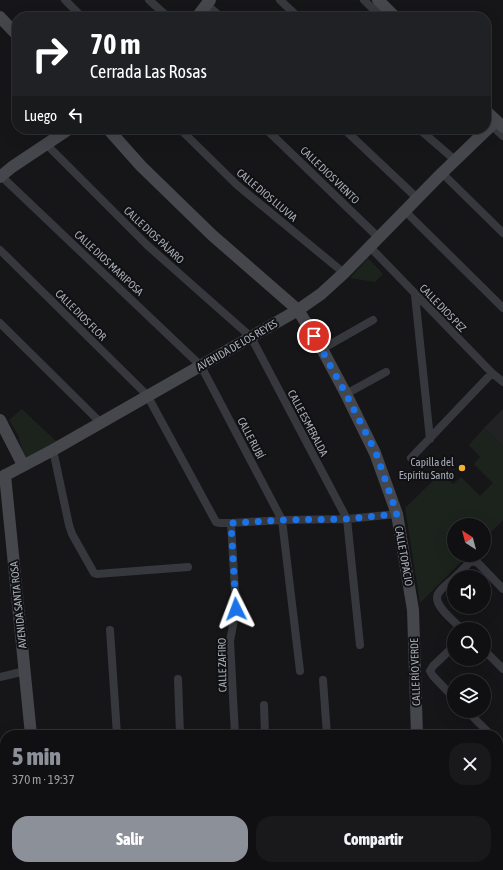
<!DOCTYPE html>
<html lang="es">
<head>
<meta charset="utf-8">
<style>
	:root { --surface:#101012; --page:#19191b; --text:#f1f3f6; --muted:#9c9d9f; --line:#303032; --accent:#8c9099 }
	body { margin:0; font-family:"Asap Condensed",sans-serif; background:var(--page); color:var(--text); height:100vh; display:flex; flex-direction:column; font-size:15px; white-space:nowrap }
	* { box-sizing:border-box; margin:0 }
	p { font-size:13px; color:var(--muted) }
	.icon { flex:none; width:22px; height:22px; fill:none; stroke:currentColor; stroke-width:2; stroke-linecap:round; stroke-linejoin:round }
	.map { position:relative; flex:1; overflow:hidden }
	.side { position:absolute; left:0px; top:730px; width:503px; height:140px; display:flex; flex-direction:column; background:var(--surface); border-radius:16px 16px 0 0; box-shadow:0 4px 16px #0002,0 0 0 1px var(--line) }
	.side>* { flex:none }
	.top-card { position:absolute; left:12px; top:12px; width:479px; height:122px; border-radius:16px; box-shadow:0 4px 16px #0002,0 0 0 1px var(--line); background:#202124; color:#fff; overflow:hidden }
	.needle { width:26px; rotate:324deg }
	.buttons { position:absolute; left:447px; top:518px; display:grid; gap:8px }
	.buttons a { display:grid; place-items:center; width:44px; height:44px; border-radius:50%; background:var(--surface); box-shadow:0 4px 16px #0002,0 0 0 1px var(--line); font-size:20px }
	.pin { position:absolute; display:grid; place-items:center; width:34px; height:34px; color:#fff; margin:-17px; border:2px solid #fff; border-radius:50%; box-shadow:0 1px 4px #0007 }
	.me { position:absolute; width:44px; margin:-22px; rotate:357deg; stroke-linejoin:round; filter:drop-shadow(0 0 3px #0008) }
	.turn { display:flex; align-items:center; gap:14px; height:84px; padding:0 12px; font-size:18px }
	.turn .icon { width:52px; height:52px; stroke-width:2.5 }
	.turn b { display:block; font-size:28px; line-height:34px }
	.then { display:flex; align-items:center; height:38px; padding:0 12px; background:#0003; gap:8px; font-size:15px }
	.round { display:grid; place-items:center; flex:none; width:42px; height:42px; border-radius:16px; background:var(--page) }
	.summary { display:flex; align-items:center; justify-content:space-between; height:68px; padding:0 12px }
	h1 { font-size:24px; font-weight:800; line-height:30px; color:var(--accent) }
	.action { display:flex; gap:8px; margin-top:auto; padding:8px 12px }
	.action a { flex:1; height:46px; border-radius:16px; background:var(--accent); color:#fff; font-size:16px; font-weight:800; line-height:46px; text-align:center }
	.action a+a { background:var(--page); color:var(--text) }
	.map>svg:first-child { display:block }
	.built { fill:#222225 }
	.green { fill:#1c231d }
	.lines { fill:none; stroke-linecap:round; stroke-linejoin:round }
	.street { stroke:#37383d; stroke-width:8 }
	.secondary { stroke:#45474d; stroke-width:12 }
	.route { stroke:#1a73e8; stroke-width:7; stroke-dasharray:0 12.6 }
	.poi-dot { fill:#f2b134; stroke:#111113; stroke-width:1.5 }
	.labels { text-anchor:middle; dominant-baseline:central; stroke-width:4; stroke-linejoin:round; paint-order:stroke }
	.street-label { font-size:11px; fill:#a8adb8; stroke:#111113 }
	.poi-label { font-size:11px; fill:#a8adb8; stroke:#111113; text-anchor:end }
</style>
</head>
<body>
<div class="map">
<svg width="503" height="870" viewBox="0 0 503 870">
	<rect width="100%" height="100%" fill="#161618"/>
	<!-- built -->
	<path class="built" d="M503,409V446L484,428Z"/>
	<!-- green -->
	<path class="green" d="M368,258L383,274L375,282L350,278Z
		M22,409L58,443L25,461L18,435L9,420Z
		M484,428L503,446V520L484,539V525H454V555H468L420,603L405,508L442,472L453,484L461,477L480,496L493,483L474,464L480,457L469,445Z"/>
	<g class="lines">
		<!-- street -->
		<path class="street" d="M65,0L82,17
			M149,0L168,17
			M280,0L298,17
			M364,0L381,17
			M206,4L221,17
			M486,120L503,136
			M180,129L237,185L344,273
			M266,129L379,238
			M344,129L417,198
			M419,129L455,160
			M46,144L147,245L251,337L347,519L360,645
			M442,173L503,233
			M1,176L201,366L282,520L300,671
			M405,211L503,308
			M370,247L492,373L503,382
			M0,250L147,395L216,522L220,523H231L282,520L347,519L397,514
			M415,295L430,439
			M0,323L100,422
			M322,349L373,320
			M346,394L386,372
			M53,450L69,525L72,534L94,573L97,574L188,567
			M411,458L492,373
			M231,523L236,609L230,641L235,735
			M455,577L469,563L473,561L478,563L503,589
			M454,578C449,583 441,588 438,594C432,605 455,622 462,629
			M110,630L117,735
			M454,646L433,666L430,671L433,676L454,698
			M484,650L503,669
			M0,677L25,671
			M178,679L180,735
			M323,680L327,735
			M264,705L265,735
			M467,711L491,735
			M498,742L503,747
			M0,792L5,791
			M498,820L503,825
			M231,865V870
			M461,865L466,870"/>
		<!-- secondary -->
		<path class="secondary" d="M378,0L395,17
			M0,17L17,35
			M197,17L210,0
			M486,111L503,127
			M108,129L141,166L212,235L298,310L322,349L346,394L375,453L397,514L413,610L417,735
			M0,177L12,167L69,129
			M0,420L23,465
			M5,475L31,735
			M0,478L53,450L251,337L298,310L321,294L344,273L442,173L496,121
			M498,855L503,849
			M39,865L40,870
			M428,870L429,865
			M487,870L491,865"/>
	</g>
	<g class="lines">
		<!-- route -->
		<path class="route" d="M236,609L231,523L282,520L347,519L397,514L376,453L346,394L314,336"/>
	</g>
	<!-- markers -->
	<circle class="poi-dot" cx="462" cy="468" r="4"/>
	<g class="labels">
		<!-- street labels -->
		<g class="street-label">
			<text transform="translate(330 175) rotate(44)">CALLE DIOS VIENTO</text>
			<text transform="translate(267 195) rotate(40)">CALLE DIOS LLUVIA</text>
			<text transform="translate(154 235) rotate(43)">CALLE DIOS PÁJARO</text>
			<text transform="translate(109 263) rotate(43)">CALLE DIOS MARIPOSA</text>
			<text transform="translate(443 308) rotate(46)">CALLE DIOS PEZ</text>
			<text transform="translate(81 315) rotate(45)">CALLE DIOS FLOR</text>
			<text transform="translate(237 345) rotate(-30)">AVENIDA DE LOS REYES</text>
			<text transform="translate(308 423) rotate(62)">CALLE ESMERALDA</text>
			<text transform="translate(251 438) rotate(62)">CALLE RUBÍ</text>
			<text transform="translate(404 556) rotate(80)">CALLE TOPACIO</text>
			<text transform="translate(18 605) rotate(-96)">AVENIDA SANTA ROSA</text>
			<text transform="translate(222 665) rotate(-91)">CALLE ZAFIRO</text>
			<text transform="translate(415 672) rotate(-92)">CALLE RÍO VERDE</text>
		</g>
		<!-- poi labels -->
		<g class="poi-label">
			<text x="454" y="462">Capilla del<tspan x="454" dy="13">Espíritu Santo</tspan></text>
		</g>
	</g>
</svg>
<div class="buttons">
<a><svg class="needle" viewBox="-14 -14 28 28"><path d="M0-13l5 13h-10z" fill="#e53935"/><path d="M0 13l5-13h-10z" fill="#9c9d9f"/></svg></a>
<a><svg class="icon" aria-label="sound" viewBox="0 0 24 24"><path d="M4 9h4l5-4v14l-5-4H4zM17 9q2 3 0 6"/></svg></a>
<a><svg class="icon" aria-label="search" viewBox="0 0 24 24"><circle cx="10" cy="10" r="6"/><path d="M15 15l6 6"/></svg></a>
<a><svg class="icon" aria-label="layers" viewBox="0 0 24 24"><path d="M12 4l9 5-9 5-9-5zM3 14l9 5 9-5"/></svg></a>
</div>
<div class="pin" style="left:314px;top:336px;background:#d93025"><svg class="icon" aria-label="arrive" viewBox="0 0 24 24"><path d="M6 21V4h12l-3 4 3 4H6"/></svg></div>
<svg class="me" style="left:236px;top:609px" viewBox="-20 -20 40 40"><path d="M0-17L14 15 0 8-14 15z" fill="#1a73e8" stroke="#fff" stroke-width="4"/></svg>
<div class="top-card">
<div class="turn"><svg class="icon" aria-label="right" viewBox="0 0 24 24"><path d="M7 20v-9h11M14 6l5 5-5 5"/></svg><div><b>70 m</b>Cerrada Las Rosas</div></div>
<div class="then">Luego<svg class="icon" aria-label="left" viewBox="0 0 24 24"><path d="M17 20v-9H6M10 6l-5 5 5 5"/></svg></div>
</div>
<section class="side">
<div class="summary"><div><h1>5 min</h1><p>370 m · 19:37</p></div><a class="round"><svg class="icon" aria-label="close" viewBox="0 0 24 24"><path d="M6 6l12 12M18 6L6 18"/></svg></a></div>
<div class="action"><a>Salir</a><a>Compartir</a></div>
</section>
</div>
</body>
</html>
